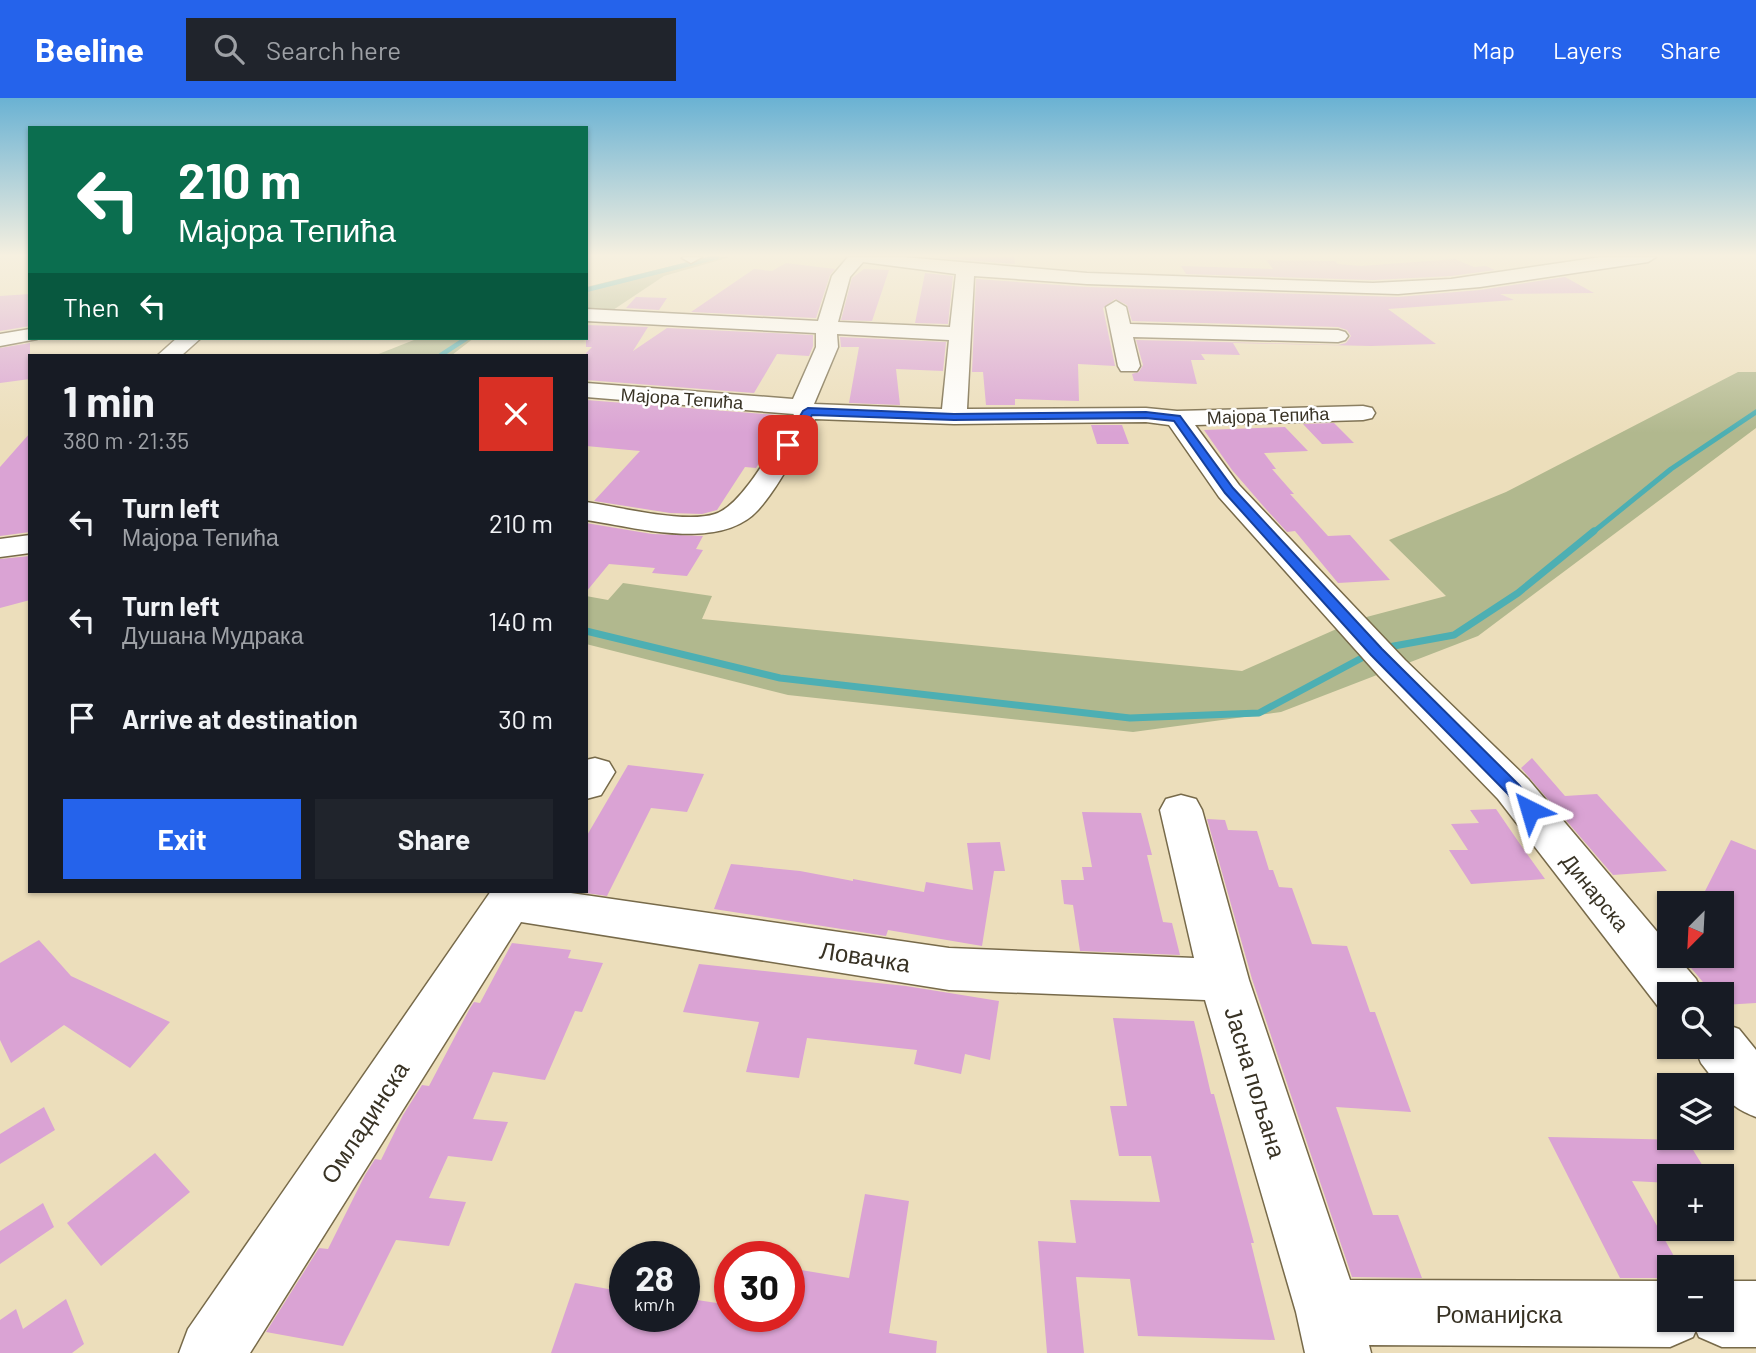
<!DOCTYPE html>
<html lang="en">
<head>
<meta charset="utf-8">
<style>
	:root { --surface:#171b24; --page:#20242c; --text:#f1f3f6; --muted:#9ea1a6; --accent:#2563eb }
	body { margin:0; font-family:Barlow,sans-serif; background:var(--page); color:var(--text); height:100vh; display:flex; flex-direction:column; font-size:26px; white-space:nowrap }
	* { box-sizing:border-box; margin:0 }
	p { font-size:23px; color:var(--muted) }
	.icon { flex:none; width:38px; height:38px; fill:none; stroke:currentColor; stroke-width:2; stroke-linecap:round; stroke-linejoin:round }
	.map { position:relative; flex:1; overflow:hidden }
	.drawer { position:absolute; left:28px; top:256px; width:560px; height:539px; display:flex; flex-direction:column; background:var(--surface); border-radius:0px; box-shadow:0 2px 5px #0004 }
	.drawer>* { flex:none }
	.top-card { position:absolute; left:28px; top:28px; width:560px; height:214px; border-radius:0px; box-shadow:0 2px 5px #0004; background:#0b6e4f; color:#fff; overflow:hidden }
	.needle { width:46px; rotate:204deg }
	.controls { position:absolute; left:1657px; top:793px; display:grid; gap:14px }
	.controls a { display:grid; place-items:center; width:77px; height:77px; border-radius:0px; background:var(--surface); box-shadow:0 2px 5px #0004; font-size:35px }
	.speed { position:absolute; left:609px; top:1143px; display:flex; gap:14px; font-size:35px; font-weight:700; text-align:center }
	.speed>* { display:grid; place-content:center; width:91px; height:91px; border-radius:50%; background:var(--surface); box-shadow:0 2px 5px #0004; line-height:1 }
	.speed small { font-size:18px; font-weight:400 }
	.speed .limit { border:10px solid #d22; background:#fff; color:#111 }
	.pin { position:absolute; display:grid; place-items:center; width:60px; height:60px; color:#fff; margin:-30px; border-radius:14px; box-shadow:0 4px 10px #0006 }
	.me { position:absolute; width:77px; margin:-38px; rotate:320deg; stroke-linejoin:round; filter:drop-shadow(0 0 5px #0008) }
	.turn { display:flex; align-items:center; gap:24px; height:147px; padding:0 35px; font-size:32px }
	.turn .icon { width:91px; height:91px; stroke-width:2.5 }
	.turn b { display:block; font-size:49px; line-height:60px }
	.then { display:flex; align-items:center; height:66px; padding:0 35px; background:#0003; gap:14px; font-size:26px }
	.round { display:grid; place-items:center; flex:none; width:74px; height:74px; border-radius:0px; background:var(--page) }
	.headline { display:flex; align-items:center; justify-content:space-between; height:119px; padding:0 35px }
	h1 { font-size:42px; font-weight:700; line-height:52px }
	.button { display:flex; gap:14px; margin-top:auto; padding:14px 35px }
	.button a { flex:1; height:80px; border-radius:0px; background:var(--accent); color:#fff; font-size:28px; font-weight:700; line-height:80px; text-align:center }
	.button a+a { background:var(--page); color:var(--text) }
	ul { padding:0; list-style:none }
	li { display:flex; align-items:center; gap:21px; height:98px; padding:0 35px }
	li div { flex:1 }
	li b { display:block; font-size:26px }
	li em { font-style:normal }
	header { display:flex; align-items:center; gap:42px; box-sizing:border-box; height:98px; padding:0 35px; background:var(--accent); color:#fff }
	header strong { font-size:33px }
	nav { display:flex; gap:38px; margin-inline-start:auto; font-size:24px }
	.search { width:490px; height:63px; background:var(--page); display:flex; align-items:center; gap:18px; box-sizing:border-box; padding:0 24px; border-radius:0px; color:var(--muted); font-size:26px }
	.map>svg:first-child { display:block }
	.green { fill:#b1b88e }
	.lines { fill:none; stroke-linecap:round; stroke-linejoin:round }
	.stream-far2 { stroke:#4dafb3; stroke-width:4.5 }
	.stream-far1 { stroke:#4dafb3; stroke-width:5 }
	.stream { stroke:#4dafb3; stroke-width:7 }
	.building { fill:#daa3d4 }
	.minor-casing { stroke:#776a4a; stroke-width:3 }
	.minor { fill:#fff; fill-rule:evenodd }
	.route { fill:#2563eb; stroke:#184099; stroke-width:2 }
	.labels { text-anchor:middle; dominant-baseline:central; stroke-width:5; stroke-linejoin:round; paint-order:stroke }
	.far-street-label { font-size:18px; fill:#383224; stroke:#fff }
	.street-label { font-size:21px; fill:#383224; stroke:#fff }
	.near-street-label { font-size:24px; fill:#383224; stroke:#fff }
</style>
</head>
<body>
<header>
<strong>Beeline</strong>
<div class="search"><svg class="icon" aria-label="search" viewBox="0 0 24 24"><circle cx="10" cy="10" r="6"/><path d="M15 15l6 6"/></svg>Search here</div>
<nav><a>Map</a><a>Layers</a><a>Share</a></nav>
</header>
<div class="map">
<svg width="1756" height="1255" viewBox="0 0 1756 1255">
	<rect width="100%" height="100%" fill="#ecdebb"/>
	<!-- green -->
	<path class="green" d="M708,159H730L664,178L610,214L586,213V189Z
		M419,240H474L452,257H376Z
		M1738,274H1756V330L1478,538L1281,614L1133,634L788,597L586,546V498L608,502L623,485L712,498L702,521L1242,573L1359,521L1446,498L1389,442L1506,394Z"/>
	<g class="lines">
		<!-- stream-far2 -->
		<path class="stream-far2" d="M586,192L717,159
			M441,257L467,240"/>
		<!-- stream-far1 -->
		<path class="stream-far1" d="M1592,435L1671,371L1756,314"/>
		<!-- stream -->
		<path class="stream" d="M586,533L780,580L1130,620L1259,615L1371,555
			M1383,550L1454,537L1518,495L1594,433"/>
	</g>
	<!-- building -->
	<path class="building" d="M940,159H1014L1015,166L940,160Z
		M1455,161L1474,169L1486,168L1495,172L1451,178L1373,182L1186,176L1181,168L1273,171L1266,162L1335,163L1338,166L1361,168Z
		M786,165L835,171L830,177L816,220L691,214L754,171L772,173Z
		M864,171L889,172L872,223L841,222L852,180Z
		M925,175L953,178L948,226L915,225Z
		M1565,179L1594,195L1500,196L1514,202L1388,211L1436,246L1371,248L1233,245L1240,257L1201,256L1205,262H1191L1197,286L1134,283L1132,276L1139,274L1143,267L1136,242L1338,247L1346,245L1351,238L1347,232L1338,229L1132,223L1127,207L1115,201L1103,210L1115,268L1078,266L1079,303L1015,301V307H986L983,274H972L976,181L1087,189L1398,199L1480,192Z
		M30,196V228L0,233V198Z
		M636,199L667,200L659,212L626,210Z
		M586,227L648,229L633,253L667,230L813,237V248L809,258L777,256L754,295L586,282V255L592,249H586Z
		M840,239L946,244L943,273L896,271L900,307L849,305L859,249H841Z
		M30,245V281L0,285V250Z
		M586,302L789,318L756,370L745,369L717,412L702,416L670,415L594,403L640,353L586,348Z
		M1334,325L1354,345L1322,346L1303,326Z
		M1091,327H1122L1129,346H1097Z
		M1285,329L1308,353L1264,355L1276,371H1272L1294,396H1290L1328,438L1350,437L1390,482L1338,485L1295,433L1287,434L1265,410L1232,372L1204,332Z
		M30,335V434L0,438V369Z
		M586,425L652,436L703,438L696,451L703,452L687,478L652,475L655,470L609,466L586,494Z
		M30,458V502L0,510V461Z
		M1532,660L1565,698L1597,696L1667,773L1613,777L1521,670Z
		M628,667L704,676L687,714L651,710L607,798L586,795V739Z
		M1496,711L1522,749L1545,781L1471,786L1449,752H1468L1451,726L1479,725L1470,712Z
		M1082,714L1141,715L1152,757H1147L1163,824L1172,825L1180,857L1080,853L1073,807L1064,806L1061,782H1084L1082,769H1092Z
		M1207,721L1225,722L1228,732L1257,733L1269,772H1273L1279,789L1292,790L1312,846L1347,848L1370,914H1375L1411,1014L1336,1009L1373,1117H1398L1422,1180L1352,1179L1252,881Z
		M1731,742L1756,752V905L1723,907L1722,896H1713L1681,858H1722V805L1703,797Z
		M1000,744L1005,773H994L982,848L888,832L886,838L714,811L731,766L800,773L853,783V781L924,794L926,784L973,792L967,745Z
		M39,842L71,878L170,924L130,970L64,927L11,965L0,942V865Z
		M512,845L571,852L568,860L603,865L582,914L575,913L545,982L493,974L473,1021L508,1024L492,1063L448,1058L429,1100L466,1104L449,1148L396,1142L343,1248L266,1234L319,1150L328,1151L365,1077L375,1061L381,1062L403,1017L422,987L429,988L470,910L474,904L480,905Z
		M699,866L906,888L999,903L990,962L965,956L961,976L914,966L917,952L807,940L799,980L746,974L759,924L683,914Z
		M1113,920L1194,923L1211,996H1214L1254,1145H1251L1275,1242L1138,1238L1130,1181L1076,1179L1084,1255H1047L1038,1143L1076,1145L1070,1102L1160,1104L1151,1058H1119L1110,1008H1127Z
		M44,1009L55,1032L0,1066V1036Z
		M1548,1039L1687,1042L1709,1078H1670V1085L1632,1083L1680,1169H1670V1180H1620Z
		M155,1055L190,1094L101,1168L67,1125Z
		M865,1096L909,1103L889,1235L937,1243L936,1255H551L575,1185L625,1194V1218H684V1200L730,1207V1218H789V1170L849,1180Z
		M43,1105L54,1129L0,1166V1133Z
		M66,1201L84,1246L72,1255H0V1222L16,1211L23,1231Z"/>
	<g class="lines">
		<!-- minor casing -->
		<g class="minor-casing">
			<path id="minor" d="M702,159L691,165L682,160L683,159Z
				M848,159H903L1087,175L1373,185L1451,181L1601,159H1656L1648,164L1480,189L1398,196L1087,186L974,178L967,311L1146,310L1177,313L1363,308L1372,310L1375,315L1372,320L1363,322L1195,327L1239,387L1405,562L1528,681L1670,849V858H1676L1696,881L1703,896H1670V915L1660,911L1498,701L1379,578L1219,399L1169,327L1146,324L954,326L815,321C798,349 780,388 758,412C720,454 635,429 586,422V404C619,409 685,426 715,416C744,407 777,341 794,316L586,299V285L793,301L816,249V235L586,223V211L818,223L832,178ZM863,164L956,176L950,229L838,224L850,179ZM837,236L949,242L942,311L814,306L838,249Z
				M1116,203L1126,209L1130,226L1338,232L1345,234L1348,238L1345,242L1338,244L1133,239L1140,268L1137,273H1121L1118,268L1106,209Z
				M30,231V240L37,241L0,248V236Z
				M177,240H201L182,257H158Z
				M30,437V455L0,459V441Z
				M595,660L609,664L615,674L601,697L586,701V662Z
				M1181,697L1196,701L1202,712L1249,882L1350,1182L1670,1183V1222H1722V1183H1756V1249H1722L1699,1239L1696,1232L1693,1239L1670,1249L1369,1247L1371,1255H1305L1296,1214L1205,902L949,892L521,824L250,1255H179L188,1231L491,793H557L949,850L1194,860L1160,712L1166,701Z
				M1722,925L1739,931L1756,952V1019C1741,1013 1724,1005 1722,987H1718L1701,965L1694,948H1722Z"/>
		</g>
		<!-- minor -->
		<use href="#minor" class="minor"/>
	</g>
	<!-- sky -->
	<linearGradient id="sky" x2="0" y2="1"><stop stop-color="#6ab2d3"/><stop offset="0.47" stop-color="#f6f0e0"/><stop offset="1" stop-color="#f6f0e0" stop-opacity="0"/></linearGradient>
	<rect width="1756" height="335" fill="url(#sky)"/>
	<!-- route -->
	<path class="route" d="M808,310L954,316L1146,314L1180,318L1233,390L1382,551L1519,687L1539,712L1536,716C1522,720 1515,705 1507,695L1371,557L1225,395L1174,323L1146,320L954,322L812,317L792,350H784L783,347L803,313Z"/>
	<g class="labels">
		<!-- far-street labels -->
		<g class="far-street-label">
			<text transform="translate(682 300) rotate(4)">Мајора Тепића</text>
			<text transform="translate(1268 317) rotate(-2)">Мајора Тепића</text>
		</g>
		<!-- street labels -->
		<g class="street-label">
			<text transform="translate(1596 794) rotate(51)">Динарска</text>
		</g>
		<!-- near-street labels -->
		<g class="near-street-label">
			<text transform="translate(865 858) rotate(9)">Ловачка</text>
			<text transform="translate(1256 984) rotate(73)">Јасна пољана</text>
			<text transform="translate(364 1024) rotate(-57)">Омладинска</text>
			<text x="1499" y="1215">Романијска</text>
		</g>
	</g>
</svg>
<div class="controls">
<a><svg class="needle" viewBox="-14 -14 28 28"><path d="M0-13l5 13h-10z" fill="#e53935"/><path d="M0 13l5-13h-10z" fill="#9ea1a6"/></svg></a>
<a><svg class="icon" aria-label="search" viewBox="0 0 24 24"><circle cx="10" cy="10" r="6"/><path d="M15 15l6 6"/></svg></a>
<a><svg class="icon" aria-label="layers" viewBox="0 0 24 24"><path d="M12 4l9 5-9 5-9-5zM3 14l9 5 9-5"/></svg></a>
<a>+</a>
<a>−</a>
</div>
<div class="speed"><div>28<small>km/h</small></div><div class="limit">30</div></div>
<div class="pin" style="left:788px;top:347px;background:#d93025"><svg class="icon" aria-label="arrive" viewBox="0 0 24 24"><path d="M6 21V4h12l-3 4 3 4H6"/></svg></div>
<svg class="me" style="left:1530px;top:712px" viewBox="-20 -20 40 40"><path d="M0-17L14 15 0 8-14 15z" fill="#2563eb" stroke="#fff" stroke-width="4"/></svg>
<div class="top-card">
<div class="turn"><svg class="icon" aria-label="left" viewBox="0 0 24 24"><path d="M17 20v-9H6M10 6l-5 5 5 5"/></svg><div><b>210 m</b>Мајора Тепића</div></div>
<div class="then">Then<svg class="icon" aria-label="left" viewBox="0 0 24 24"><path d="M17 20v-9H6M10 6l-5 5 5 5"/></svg></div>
</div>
<section class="drawer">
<div class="headline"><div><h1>1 min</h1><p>380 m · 21:35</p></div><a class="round" style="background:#d93025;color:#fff"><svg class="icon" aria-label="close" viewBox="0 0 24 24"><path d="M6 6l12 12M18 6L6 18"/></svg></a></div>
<ul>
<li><svg class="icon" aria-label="left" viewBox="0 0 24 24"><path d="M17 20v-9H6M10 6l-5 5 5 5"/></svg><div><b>Turn left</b><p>Мајора Тепића</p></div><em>210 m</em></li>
<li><svg class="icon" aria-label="left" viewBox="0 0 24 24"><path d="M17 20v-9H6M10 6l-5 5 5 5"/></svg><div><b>Turn left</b><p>Душана Мудрака</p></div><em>140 m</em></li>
<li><svg class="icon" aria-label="arrive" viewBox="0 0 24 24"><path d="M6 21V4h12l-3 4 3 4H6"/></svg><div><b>Arrive at destination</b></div><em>30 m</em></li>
</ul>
<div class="button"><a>Exit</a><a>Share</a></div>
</section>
</div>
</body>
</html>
